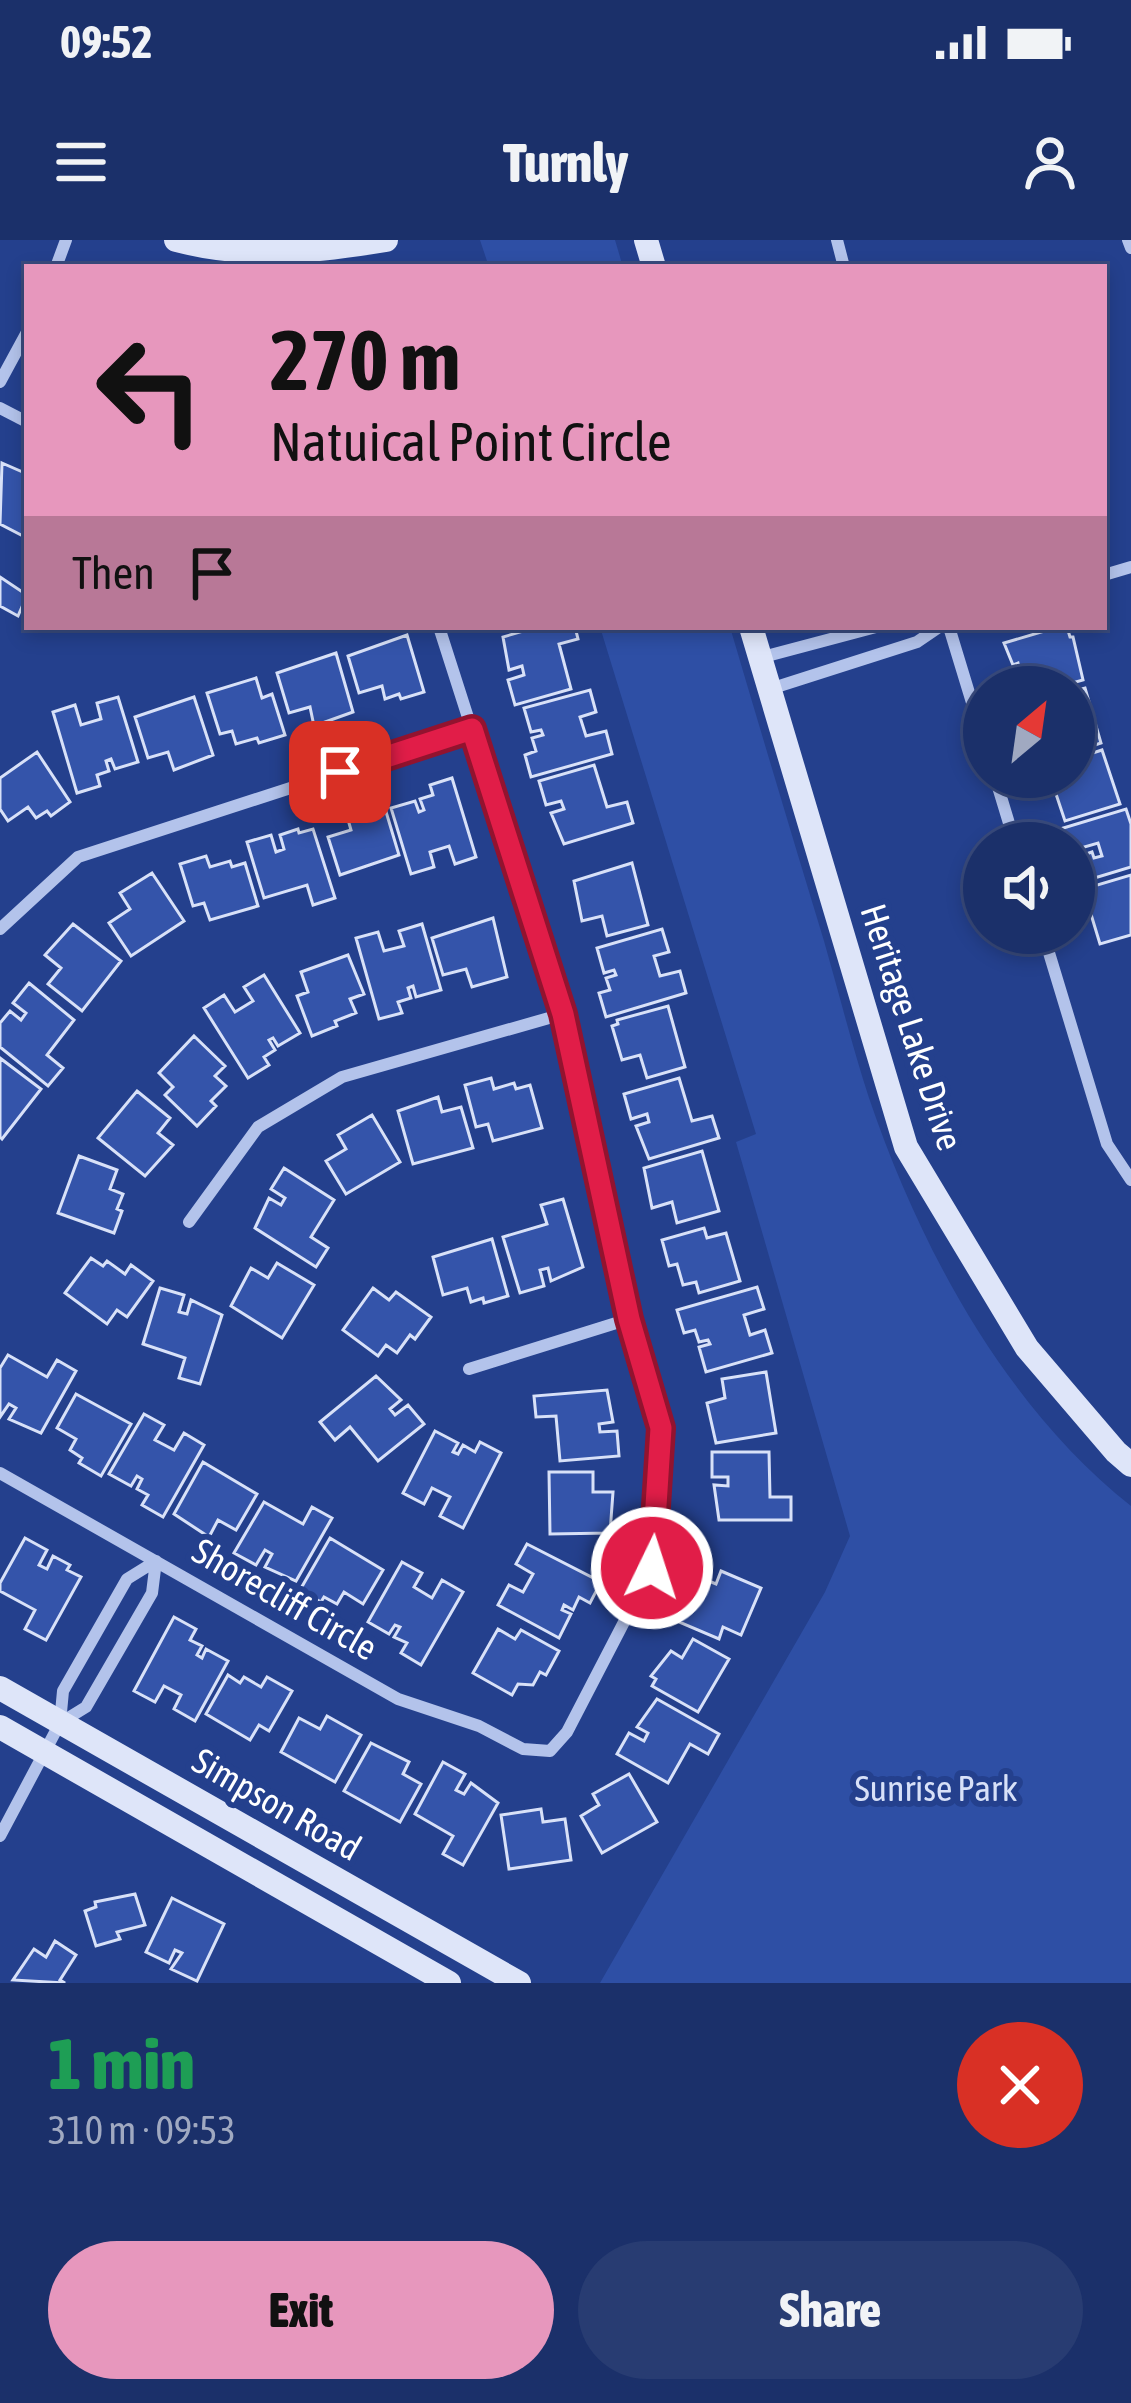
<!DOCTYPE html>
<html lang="en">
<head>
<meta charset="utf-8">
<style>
	:root { --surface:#1b306a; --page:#283c72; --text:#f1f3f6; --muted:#a0a9c1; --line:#394b7e; --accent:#e797bd }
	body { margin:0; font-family:"Asap Condensed",sans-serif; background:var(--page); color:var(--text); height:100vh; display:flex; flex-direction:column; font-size:45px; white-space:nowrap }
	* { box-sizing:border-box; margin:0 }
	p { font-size:39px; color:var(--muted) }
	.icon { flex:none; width:66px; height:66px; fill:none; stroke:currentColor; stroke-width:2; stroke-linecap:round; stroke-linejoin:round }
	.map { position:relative; height:1743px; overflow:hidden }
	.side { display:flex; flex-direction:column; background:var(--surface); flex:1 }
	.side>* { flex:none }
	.guide { position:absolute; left:24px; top:24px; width:1083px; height:366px; border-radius:0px; box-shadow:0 6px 18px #0003,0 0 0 3px var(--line); background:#e797bd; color:#111; overflow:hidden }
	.needle { width:78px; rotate:29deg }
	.tools { position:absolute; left:963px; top:426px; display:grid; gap:24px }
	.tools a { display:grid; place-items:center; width:132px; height:132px; border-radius:50%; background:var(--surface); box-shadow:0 6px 18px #0003,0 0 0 3px var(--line); font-size:60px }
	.pin { position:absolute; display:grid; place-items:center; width:102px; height:102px; color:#fff; margin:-51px; border-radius:24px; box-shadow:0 6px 18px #0006 }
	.me { position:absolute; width:132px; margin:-66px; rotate:4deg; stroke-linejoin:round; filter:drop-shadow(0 0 9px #0008) }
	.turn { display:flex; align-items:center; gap:42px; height:252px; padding:0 48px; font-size:54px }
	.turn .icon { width:156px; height:156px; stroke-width:2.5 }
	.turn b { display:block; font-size:84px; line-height:102px }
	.then { display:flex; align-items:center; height:114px; padding:0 48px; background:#0003; gap:24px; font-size:45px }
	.round { display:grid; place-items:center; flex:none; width:126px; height:126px; border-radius:63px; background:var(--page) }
	.overview { display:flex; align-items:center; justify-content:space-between; height:204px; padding:0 48px }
	h1 { font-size:72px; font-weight:800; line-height:90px; color:#1e9e55 }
	.cta { display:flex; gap:24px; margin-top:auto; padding:24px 48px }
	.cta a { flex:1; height:138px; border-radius:72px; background:var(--accent); color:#111; font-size:48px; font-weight:800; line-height:138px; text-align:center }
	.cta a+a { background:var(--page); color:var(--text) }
	.status { display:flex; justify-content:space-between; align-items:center; height:84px; padding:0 60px; background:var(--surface); direction:ltr }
	.status svg { height:33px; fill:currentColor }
	header { display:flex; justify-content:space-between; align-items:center; height:156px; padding:0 48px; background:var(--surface); font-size:54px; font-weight:800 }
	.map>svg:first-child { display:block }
	.green { fill:#2e4fa5 }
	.building { fill:#3454aa; stroke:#d8e1f8; stroke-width:3 }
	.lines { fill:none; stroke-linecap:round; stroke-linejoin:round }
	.street { stroke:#b3c3eb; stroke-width:12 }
	.secondary { stroke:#dee5f9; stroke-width:24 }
	.route-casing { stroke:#92132f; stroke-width:30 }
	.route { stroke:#e11d48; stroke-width:21 }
	.labels { text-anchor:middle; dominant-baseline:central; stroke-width:12; stroke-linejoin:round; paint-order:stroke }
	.street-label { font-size:36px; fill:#fff; stroke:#24408d }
	.park-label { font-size:36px; fill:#d8e1f8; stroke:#24408d }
</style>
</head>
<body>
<div class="status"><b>09:52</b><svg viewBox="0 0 49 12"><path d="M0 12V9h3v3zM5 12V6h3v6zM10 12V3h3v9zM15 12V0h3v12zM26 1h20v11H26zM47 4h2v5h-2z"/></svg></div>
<header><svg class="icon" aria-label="menu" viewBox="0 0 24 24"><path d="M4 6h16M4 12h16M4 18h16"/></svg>Turnly<svg class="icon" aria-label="person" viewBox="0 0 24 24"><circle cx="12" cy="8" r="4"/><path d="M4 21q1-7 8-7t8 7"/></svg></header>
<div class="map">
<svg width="1131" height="1743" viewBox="0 0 1131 1743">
	<rect width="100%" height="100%" fill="#24408d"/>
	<!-- green -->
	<path class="green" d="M480,0H615L623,27H489Z
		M600,387H730C761,492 792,596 824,701C839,753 852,806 869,858C920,1008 1005,1166 1131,1266V1743H600L825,1352L850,1296L736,902L756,894Z"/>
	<!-- building -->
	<path class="building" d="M2,223L27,234V298L0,284Z
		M0,337L27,355L18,376L0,366Z
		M537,387H575L578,399L559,404L571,449L515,465L508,440L524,435L522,426L509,430L503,397Z
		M1058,387H1067L1070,397H1073L1083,440L1058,447H1024L1018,423L1013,425L1004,403Z
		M407,395L424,452L401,459L399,454L385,459L382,446L359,453L348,416Z
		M336,413L353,472L314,486L310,467L289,473L277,433Z
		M256,438L262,458L272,454L285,495L259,503L257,498L236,504L232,491L220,494L207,453Z
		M1085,448L1101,503L1074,512V451Z
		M590,450L596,472L580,477L586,496L606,491L612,514L531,537L525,515L536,511L532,498L543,495L541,490L531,492L524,468Z
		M118,457L138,522L115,529L111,519L106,521L109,531L97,535L100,546L77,553L53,472L75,465L81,485L101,479L97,463Z
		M194,457L213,515L174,530L168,512L148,518L135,477Z
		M1102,510L1120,564L1065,581L1054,548L1049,550L1045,537H1074V519Z
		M37,512L70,562L51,576L47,571L36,578L28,567L8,581L0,569V538Z
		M594,525L607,567L627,562L633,583L564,604L551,573L564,569L561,561L546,565L539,541Z
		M452,538L476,617L455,624L449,606L430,612L434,627L411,634L391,568L415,561L419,572L424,570L420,559L433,555L430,545Z
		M384,565L399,615L340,635L328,597L351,590L347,576Z
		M1126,569L1131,584V627L1078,643L1074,618L1092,612L1094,618L1102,616L1098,603L1074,610V603H1065L1060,589Z
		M298,589L299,593L313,589L335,658L313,665L307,645L264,658L247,602L271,595L276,612L284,609L280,595Z
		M206,616L210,627L230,621L232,627L245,623L258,666L210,680L204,663L193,666L180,624Z
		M632,623L648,685L607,696L602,676L582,681L574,641Z
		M152,633L184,681L131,716L109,683L130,669L120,653Z
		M1131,635V695L1100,704L1090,671L1084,673L1077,651Z
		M493,678L507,737L472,747L466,729L443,735L432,698Z
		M73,684L121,721L82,771L48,744L61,728L45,715Z
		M422,684L441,750L416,757L413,746L408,748L411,758L398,762L402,773L379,779L356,698L378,692L384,711L404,706L399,691Z
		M662,689L669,712L654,716L660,736L680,731L686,753L606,777L599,753L610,750L606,738L616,735L614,730L604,733L597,708Z
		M348,715L364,754L350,759L356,773L335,781L337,786L312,796L297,756L308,752L301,732Z
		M264,735L300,793L278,806L273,798L269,800L275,810L264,817L269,825L248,838L204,768L224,755L235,772L253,761L244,747Z
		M29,743L74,780L47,815L63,828L48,846L0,807V783L10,771L21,780L26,773L13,763Z
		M668,766L685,827L647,838L640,815L622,820L612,786L618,784L617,780Z
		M194,796L225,826L215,836L226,846L211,861L216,866L197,886L165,855L173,847L159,833Z
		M0,818L41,849L2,899L0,897Z
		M491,838L494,849L514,843L516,849L530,845L542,888L493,901L488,884L476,887L465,845Z
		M679,838L692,881L712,876L719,898L649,919L636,886L649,882L647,874L631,879L624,854Z
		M137,851L170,878L158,893L173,905L145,936L98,898Z
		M438,857L442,872L461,867L473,908L413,924L398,871Z
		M372,875L400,922L346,954L326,921L346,909L338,895Z
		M702,911L719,971L677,983L672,962L652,968L644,928Z
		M79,916L117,930L110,949L123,954L117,969L122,971L114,993L58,973Z
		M284,928L334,960L311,997L328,1008L316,1027L255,988L269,958L281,965L285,958L271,949Z
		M563,959L583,1027L551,1041L548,1028L540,1030L544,1046L520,1053L503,997L547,984L541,965Z
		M704,988L707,998L726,993L740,1041L699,1053L696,1042L683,1045L677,1024L669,1026L662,1000Z
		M492,999L508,1056L484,1063L483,1058L471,1062L467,1048L443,1055L433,1017Z
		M91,1018L103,1026L107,1021L125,1034L131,1025L153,1041L127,1077L117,1070L107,1084L65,1053Z
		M277,1023L314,1045L282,1098L231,1066L251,1028L268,1038Z
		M757,1047L764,1069L744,1075L750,1095L765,1090L772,1113L706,1132L699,1107L710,1104L708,1100L699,1102L695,1090L684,1093L677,1070Z
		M160,1048L184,1055L179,1072L187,1074L191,1060L222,1075L200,1144L179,1138L185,1118L143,1104Z
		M373,1048L389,1060L396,1052L431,1077L415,1099L410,1095L397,1113L386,1105L378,1116L343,1090Z
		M8,1115L47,1137L57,1120L76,1131L41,1193L9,1179L16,1168L9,1164L0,1177V1128Z
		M766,1132L776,1193L716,1203L707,1163L725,1158L722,1139Z
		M376,1136L401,1160L390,1169L395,1175L408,1165L424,1184L378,1221L350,1187L335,1200L320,1182Z
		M607,1150L613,1182L599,1184L600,1192L617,1191L619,1216L560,1221L556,1176L536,1177L534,1156Z
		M76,1154L131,1184L101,1236L79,1223L82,1218L70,1210L76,1199L57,1188Z
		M144,1174L164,1185L155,1200L174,1210L184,1193L204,1205L163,1277L142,1265L148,1255L137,1249L142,1239L137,1236L131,1246L109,1234Z
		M435,1191L458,1203L453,1212L458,1214L463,1205L475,1212L480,1202L501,1213L463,1288L440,1276L450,1257L432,1248L424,1264L403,1253Z
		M712,1212H769L770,1257H791V1280H719L714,1245L728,1246V1237H712Z
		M203,1222L257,1254L236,1290L218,1280L209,1297L174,1274Z
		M549,1232H593V1252H613L610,1293L550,1294Z
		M264,1262L303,1284L312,1267L332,1278L296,1341L265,1327L272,1314L265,1310L256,1325L234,1313Z
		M25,1298L47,1310L39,1325L47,1329L53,1316L70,1325L67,1330L81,1337L46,1400L25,1389L35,1370L0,1351V1343Z
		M330,1298L383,1330L363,1364L344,1352L337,1364L324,1357L321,1362L300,1350Z
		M527,1304L601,1342L590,1363L579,1357L573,1370L564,1365L562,1370L571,1374L559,1398L498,1365L509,1345L523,1352L533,1334L516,1324Z
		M402,1322L422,1333L414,1347L432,1358L442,1340L463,1352L421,1425L401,1413L407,1403L394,1397L400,1387L395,1385L389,1394L368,1382Z
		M721,1331L761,1348L741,1395L723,1387L719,1399L679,1382L689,1357L695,1360L704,1339L716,1344Z
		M174,1377L196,1389L190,1400L202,1406L197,1415L202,1418L206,1409L228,1421L195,1481L174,1469L181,1455L164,1446L155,1462L134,1451Z
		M498,1389L515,1399L521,1390L559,1411L546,1435L540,1432L533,1445L518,1444L512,1455L473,1433Z
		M693,1399L729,1419L698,1472L652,1446L656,1439L651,1436L671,1411L682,1418Z
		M228,1435L240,1443L244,1437L261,1447L267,1437L292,1451L269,1491L259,1485L250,1500L206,1474Z
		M657,1459L719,1494L708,1514L690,1504L668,1543L617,1514L629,1493L644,1501L648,1493L637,1487Z
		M327,1476L361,1495L335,1542L281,1512L299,1478L320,1489Z
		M371,1503L409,1522L403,1534L421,1544L400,1582L344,1551Z
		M443,1522L465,1534L456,1550L464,1554L471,1543L498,1563L463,1625L443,1614L453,1596L415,1574Z
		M629,1534L657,1582L602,1613L581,1576L599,1565L593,1554Z
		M541,1569L543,1582L565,1579L571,1620L509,1629L501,1575Z
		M135,1654L145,1685L117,1692L120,1699L96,1706L85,1671L96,1667L95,1662Z
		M172,1658L224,1684L197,1741L171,1729L182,1713L175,1710L169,1723L146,1712Z
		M55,1701L76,1715L60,1740L65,1743L13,1740L34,1709L46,1717Z"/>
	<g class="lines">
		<!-- street -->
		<path class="street" d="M837,0L844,27
			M1128,0L1131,8
			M56,27L66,0
			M0,142L27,92
			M0,168L27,182
			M1104,335L1131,327
			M949,387L984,502
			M759,418L876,387
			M770,449L917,402L939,387
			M995,537L1015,603
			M0,689L78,617L472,489
			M1043,693L1107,904L1131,940
			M189,982L258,887L342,837L563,774
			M469,1129L629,1079
			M0,1233L398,1459L479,1486L523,1509L550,1511L567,1492L652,1328L661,1188L629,1079L563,774L439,387
			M60,1483L86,1467L152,1353L156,1321
			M0,1596L60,1483L63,1451L127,1339L156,1321"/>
		<!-- secondary -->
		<path class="secondary" d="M176,0C250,19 312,12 386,0
			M646,0L654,27
			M751,387L906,907L1027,1108L1116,1212L1131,1225
			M0,1448L519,1743
			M0,1487L449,1743"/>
	</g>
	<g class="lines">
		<!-- route casing -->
		<g class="route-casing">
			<path id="route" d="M340,532L472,489L563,774L629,1079L661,1188L652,1328"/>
		</g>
		<!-- route -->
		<use href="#route" class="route"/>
	</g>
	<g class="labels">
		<!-- street labels -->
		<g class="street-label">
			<text transform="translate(912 787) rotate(72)">Heritage Lake Drive</text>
			<text transform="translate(285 1359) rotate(30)">Shorecliff Circle</text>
			<text transform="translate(277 1564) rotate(30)">Simpson Road</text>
		</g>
		<!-- park labels -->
		<g class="park-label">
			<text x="936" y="1548">Sunrise Park</text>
		</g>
	</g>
</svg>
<div class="tools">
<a><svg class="needle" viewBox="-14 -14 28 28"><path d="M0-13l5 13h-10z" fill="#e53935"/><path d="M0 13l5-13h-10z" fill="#a0a9c1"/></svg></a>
<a><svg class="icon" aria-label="sound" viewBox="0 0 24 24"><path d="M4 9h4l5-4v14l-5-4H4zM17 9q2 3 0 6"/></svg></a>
</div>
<div class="pin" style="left:340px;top:532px;background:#d93025"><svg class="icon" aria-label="arrive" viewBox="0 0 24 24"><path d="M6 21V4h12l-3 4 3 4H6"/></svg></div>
<svg class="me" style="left:652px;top:1328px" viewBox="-20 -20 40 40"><circle r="17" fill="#e11d48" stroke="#fff" stroke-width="3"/><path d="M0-11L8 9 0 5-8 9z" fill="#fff"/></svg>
<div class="guide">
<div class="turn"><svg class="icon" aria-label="left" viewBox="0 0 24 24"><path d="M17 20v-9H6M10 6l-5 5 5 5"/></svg><div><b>270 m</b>Natuical Point Circle</div></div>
<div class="then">Then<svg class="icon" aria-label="arrive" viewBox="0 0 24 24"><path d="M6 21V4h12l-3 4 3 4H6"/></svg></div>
</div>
</div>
<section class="side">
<div class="overview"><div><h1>1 min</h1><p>310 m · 09:53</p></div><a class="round" style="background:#d93025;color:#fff"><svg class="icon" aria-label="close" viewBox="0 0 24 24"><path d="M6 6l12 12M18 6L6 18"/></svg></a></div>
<div class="cta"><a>Exit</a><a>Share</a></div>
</section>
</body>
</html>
